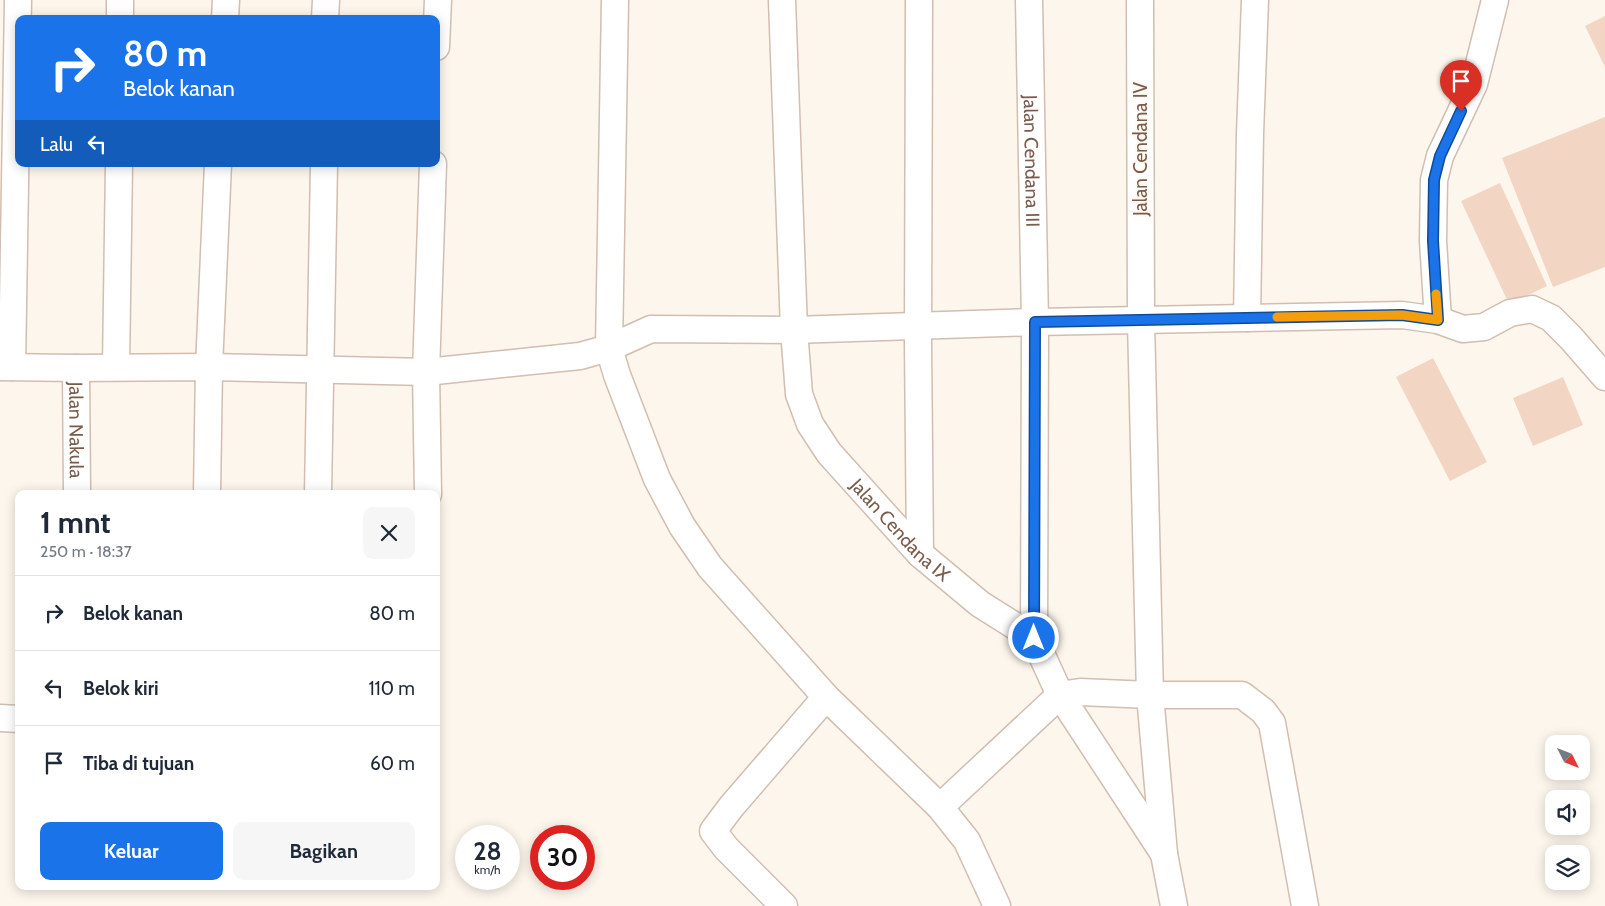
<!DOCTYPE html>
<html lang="id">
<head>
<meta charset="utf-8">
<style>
	:root { --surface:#fff; --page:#f6f6f7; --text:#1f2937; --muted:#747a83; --line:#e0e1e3; --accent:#1a73e8 }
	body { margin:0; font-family:Cabin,sans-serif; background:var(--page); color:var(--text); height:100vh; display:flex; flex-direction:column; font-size:19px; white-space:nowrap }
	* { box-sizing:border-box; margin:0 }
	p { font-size:16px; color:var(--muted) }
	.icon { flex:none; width:28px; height:28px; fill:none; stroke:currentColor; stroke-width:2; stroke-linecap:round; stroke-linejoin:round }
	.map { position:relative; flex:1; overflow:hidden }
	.details { position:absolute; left:15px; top:490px; width:425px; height:400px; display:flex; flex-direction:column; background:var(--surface); border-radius:10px; box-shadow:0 2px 12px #0003 }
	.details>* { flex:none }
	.guide { position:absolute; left:15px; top:15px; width:425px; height:152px; border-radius:10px; box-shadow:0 2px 12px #0003; background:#1a73e8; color:#fff; overflow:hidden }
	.needle { width:32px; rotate:132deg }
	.controls { position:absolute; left:1545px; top:735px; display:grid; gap:10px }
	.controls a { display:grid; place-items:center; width:45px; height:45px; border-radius:10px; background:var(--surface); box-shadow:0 2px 12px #0003; font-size:25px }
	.speed { position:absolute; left:455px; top:825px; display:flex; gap:10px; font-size:25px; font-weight:700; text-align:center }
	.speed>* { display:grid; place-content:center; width:65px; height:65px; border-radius:50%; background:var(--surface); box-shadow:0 2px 12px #0003; line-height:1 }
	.speed small { font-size:12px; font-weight:400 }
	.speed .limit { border:8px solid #d22; background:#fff; color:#111 }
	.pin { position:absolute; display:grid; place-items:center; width:42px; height:42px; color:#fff; margin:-51px -21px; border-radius:50% 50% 50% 0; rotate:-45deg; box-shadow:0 0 5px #0007 }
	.pin .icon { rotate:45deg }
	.me { position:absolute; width:55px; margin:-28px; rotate:0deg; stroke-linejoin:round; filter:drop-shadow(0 0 4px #0008) }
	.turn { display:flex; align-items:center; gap:18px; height:105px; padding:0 25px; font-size:22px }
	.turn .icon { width:65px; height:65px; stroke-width:2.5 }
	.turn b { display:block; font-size:35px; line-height:42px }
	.then { display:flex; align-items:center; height:48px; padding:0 25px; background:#0003; gap:10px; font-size:19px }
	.round { display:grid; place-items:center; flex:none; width:52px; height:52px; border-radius:10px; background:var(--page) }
	.overview { display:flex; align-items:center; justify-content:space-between; height:85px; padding:0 25px }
	h1 { font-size:30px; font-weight:700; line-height:38px }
	.action { display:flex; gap:10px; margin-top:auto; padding:10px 25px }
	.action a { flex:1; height:58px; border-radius:10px; background:var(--accent); color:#fff; font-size:20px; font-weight:700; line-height:58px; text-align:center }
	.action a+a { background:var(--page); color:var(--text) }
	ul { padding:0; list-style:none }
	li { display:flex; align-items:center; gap:15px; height:75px; padding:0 25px; border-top:1px solid var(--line) }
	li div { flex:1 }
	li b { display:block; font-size:19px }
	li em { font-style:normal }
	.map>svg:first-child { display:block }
	.building { fill:#f3d5c3 }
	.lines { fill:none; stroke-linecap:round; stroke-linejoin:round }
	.minor-casing { stroke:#d1beb0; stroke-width:29 }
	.minor { stroke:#fff; stroke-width:26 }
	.route-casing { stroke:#114b97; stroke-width:12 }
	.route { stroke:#1a73e8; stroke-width:9 }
	.slow { stroke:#f59e0b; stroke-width:9 }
	.labels { text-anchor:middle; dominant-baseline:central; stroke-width:4; stroke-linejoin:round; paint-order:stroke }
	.street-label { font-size:19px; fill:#7a5c4d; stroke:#fffaf3 }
</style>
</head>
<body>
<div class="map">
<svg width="1605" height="906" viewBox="0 0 1605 906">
	<rect width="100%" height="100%" fill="#fdf6ec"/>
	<!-- building -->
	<path class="building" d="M1605,16V67L1585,26Z
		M1605,117V267L1553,287L1502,158Z
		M1500,183L1547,286L1509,304L1461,201Z
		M1433,358L1487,462L1450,481L1396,377Z
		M1563,377L1583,425L1533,446L1513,398Z"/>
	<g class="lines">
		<!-- minor casing -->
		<g class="minor-casing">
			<g id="minor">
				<path d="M615,0L609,348L617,375L657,479L682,526L710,567L826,697L940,807L967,841L997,906"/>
				<path id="s1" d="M782,0L794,330L799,394L810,424L829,453L920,554L980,604L1034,638L1060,695L1164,854"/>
				<path d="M919,0L918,343L920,554"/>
				<path id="s2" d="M1029,0L1035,322L1034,638"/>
				<path d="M120,19V0"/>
				<path d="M225,19L226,0"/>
				<path d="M325,19L326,0"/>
				<path d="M436,47L438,0"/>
				<path d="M1247,318L1250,134L1255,0"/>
				<path d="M1438,320L1433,241L1434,180L1440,156L1474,84L1495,0"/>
				<path d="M0,367L76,368L209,367L426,372L580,356L609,348L651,329L794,330L1035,322L1402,315L1438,320L1463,329L1484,327L1510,313L1532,309L1551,318L1571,338L1605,377"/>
				<path d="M12,367L18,0"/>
				<path d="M116,367L119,164"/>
				<path id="s3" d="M76,368L77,494"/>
				<path d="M207,494L209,367L218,164"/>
				<path d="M318,494L324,164"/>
				<path d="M428,494L426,372L433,164"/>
				<path d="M0,718L19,719"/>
				<path d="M940,807L1060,695L1080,692L1150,695L1141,321L1140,0"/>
				<path d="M784,906L726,848L713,831L731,807L826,697"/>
				<path d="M1174,906L1164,854L1150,695H1242L1263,711L1272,723L1305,906"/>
			</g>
		</g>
		<!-- minor -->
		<use href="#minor" class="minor"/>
	</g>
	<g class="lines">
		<!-- route casing -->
		<g class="route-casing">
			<path id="route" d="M1034,638L1035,322L1402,315L1438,320L1433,241L1434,180L1440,156L1461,111"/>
		</g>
		<!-- route -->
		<use href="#route" class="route"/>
		<!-- slow -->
		<path class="slow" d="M1277,317L1402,315L1438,320L1436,294"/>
	</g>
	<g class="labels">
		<!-- street labels -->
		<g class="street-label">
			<text transform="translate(1140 149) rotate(-90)">Jalan Cendana IV</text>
			<text stroke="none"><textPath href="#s2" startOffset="161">Jalan Cendana III</textPath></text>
			<text stroke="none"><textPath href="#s3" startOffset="62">Jalan Nakula</textPath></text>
			<text stroke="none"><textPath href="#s1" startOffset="566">Jalan Cendana IX</textPath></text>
		</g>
	</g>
</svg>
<div class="controls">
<a><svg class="needle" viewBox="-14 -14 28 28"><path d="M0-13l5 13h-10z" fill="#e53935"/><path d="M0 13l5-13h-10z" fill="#747a83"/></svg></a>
<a><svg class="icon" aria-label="sound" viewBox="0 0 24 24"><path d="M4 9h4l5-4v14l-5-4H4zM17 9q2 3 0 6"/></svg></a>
<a><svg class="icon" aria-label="layers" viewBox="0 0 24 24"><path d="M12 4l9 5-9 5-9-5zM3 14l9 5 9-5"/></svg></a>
</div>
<div class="speed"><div>28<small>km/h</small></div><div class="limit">30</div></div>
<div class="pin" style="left:1461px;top:111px;background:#d93025"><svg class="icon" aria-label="arrive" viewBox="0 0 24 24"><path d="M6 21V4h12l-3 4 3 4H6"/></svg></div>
<svg class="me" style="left:1034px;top:638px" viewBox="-20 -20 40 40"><circle r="17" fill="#1a73e8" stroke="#fff" stroke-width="3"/><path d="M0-11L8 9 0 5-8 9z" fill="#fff"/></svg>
<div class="guide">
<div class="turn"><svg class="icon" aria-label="right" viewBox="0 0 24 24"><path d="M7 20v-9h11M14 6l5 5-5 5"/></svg><div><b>80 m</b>Belok kanan</div></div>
<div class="then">Lalu<svg class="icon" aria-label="left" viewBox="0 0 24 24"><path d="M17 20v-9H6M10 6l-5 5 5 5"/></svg></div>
</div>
<section class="details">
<div class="overview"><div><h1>1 mnt</h1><p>250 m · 18:37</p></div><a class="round"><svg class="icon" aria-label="close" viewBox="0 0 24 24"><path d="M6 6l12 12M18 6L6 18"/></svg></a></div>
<ul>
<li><svg class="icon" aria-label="right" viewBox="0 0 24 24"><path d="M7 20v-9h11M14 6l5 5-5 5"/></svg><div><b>Belok kanan</b></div><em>80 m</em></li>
<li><svg class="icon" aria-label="left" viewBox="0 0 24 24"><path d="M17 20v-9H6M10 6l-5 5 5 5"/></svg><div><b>Belok kiri</b></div><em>110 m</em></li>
<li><svg class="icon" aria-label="arrive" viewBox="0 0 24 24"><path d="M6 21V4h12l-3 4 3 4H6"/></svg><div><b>Tiba di tujuan</b></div><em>60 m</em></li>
</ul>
<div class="action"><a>Keluar</a><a>Bagikan</a></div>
</section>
</div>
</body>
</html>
